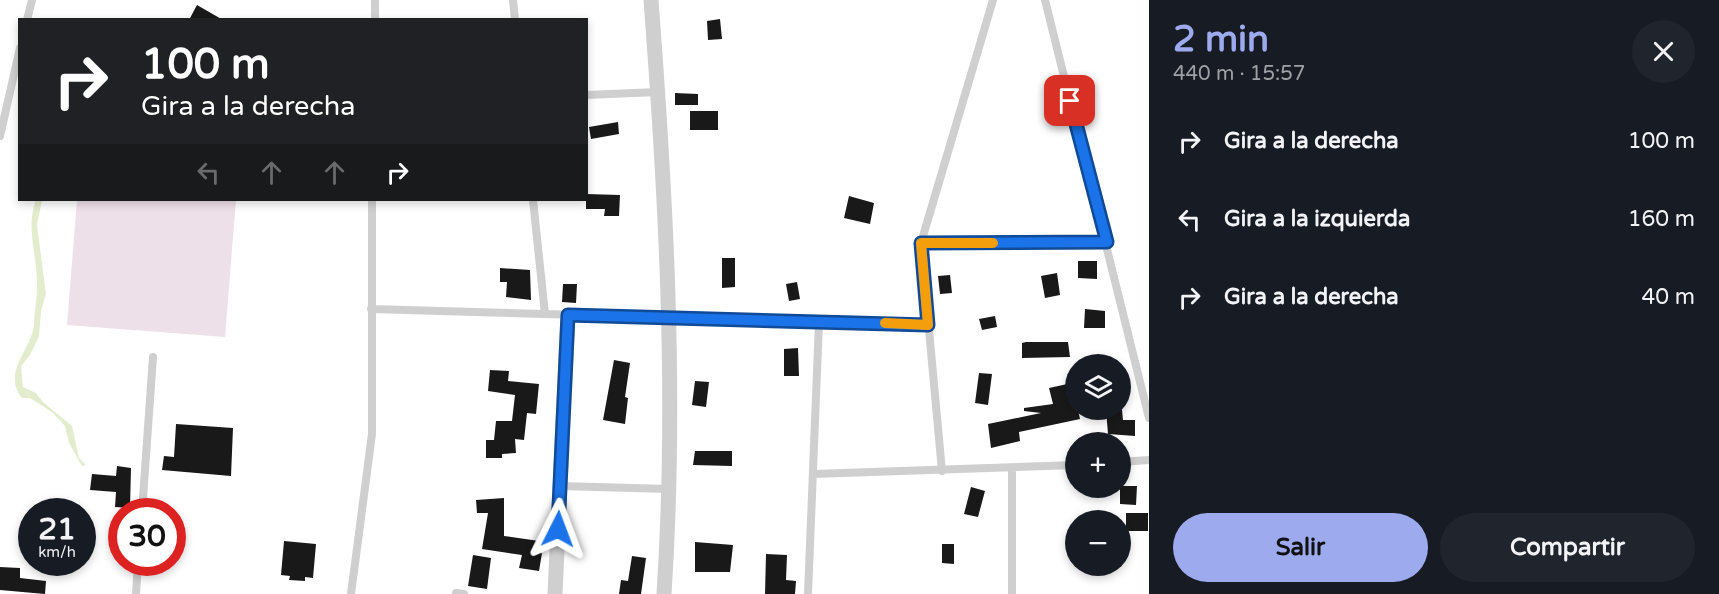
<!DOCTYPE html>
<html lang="es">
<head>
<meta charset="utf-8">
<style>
	:root { --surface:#171b24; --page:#20242c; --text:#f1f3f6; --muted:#9ea1a6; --accent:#9eaaee }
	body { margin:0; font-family:"Varela Round",sans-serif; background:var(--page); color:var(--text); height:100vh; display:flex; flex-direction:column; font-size:22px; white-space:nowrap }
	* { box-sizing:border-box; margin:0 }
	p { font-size:20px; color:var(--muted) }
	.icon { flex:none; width:33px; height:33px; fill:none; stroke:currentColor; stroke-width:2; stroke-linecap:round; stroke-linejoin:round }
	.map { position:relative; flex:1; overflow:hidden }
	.side { display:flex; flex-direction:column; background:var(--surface); width:570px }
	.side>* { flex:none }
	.banner { position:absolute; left:18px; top:18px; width:570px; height:183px; border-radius:0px; box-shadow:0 3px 9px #0003; background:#202124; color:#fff; overflow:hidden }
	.controls { position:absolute; left:1065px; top:354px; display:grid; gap:12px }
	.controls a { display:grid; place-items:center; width:66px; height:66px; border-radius:50%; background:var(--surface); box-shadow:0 3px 9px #0003; font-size:30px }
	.speed { position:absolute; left:18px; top:498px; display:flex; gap:12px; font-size:30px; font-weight:700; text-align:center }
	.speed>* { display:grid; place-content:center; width:78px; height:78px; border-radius:50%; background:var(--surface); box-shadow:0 3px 9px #0003; line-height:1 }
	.speed small { font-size:15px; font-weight:400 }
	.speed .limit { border:9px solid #d22; background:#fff; color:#111 }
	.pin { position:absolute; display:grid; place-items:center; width:51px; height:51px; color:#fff; margin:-26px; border-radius:12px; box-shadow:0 3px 9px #0006 }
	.me { position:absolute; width:66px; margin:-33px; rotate:3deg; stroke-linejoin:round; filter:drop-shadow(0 0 4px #0008) }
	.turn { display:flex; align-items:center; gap:21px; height:126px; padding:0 24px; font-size:27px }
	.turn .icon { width:78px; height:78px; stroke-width:2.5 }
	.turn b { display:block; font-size:42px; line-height:51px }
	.lanes { display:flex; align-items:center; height:57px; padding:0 24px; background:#0003; justify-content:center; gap:30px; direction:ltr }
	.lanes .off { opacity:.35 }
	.round { display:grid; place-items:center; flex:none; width:63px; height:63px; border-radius:32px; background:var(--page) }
	.headline { display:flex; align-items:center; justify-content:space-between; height:102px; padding:0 24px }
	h1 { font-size:36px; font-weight:800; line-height:45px; color:var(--accent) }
	.primary-button { display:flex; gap:12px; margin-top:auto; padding:12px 24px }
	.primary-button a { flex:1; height:69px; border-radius:36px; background:var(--accent); color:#111; font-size:24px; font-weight:800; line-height:69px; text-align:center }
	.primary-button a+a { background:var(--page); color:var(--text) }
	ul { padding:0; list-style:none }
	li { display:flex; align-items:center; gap:18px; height:78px; padding:0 24px }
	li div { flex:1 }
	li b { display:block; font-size:22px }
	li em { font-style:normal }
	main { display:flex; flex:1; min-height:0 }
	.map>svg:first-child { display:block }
	.green { fill:#eee0e9 }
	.water { fill:#e3edcd }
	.building { fill:#191919 }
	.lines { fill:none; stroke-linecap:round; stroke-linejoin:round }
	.service { stroke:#cfcfcf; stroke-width:8 }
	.minor { stroke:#cfcfcf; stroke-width:15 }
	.route-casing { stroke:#114b97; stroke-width:15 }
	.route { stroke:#1a73e8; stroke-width:10 }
	.slow { stroke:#f59e0b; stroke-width:10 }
</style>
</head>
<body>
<main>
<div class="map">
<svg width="1149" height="594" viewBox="0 0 1149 594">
	<rect width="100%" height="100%" fill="#fff"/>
	<!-- green -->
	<path class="green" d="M77,200H236L225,337L67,325Z"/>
	<!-- water -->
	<path class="water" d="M36,200H42L37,225L46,294L41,311L39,336L30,355L21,366L23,387L36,393L43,402L72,426L79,458L86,465L82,466L69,443L65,426L52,412L30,398H22C1,372 33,348 34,324C34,312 37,299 37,287C38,259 25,227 36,200Z"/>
	<!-- building -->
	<path class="building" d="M197,5L223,20H189Z
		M720,19L722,39L708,40L707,21Z
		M675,93L698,94V105H675Z
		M690,111H718V130H690Z
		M618,122L619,134L591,139L589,127Z
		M586,194L620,195L619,216H604L605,209H586Z
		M849,196L874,203L870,224L844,218Z
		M722,258H735V287L722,288Z
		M1078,261H1097V279L1078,278Z
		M500,268L530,270L531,300L506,297L507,282H500Z
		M1057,273L1060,295L1045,298L1041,276Z
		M950,275L952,293L940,294L938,276Z
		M797,282L800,299L789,301L786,284Z
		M563,284H577L576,303L562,302Z
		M1085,309L1105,311V328H1084Z
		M995,316L997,327L982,330L979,319Z
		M1026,342H1068L1070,357L1022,358V343Z
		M798,348L799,376H784V349Z
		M614,360L630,363L625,397L628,398L625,424L603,420Z
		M490,370L509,371L508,381L539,384L536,414L527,413L524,440L515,439L516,453L502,454V458H486V440H494L496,421H512L515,395L488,391Z
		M979,373L992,374L988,405L975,403Z
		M695,381L709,382L706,407L692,405Z
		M1072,383L1076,410H1078L1080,419L1019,432L1020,441L991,448L988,424L1041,413L1024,411V408L1053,404L1049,388Z
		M1106,410H1122L1123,420H1135V436L1108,434Z
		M176,424L233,428L231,476L162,470L164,456L174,457Z
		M732,451V466L693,465L695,451Z
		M117,466L131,468L130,508L115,507L116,492L90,490L92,474L116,476Z
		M1120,486H1137L1136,505L1120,504Z
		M971,487L985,491L978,517L964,514Z
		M504,498V536L539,541L538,552L542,553L539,571L519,568L522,555L482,549L488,513H477L476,500Z
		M1126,513H1148V531H1126Z
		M284,541L316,544L313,578L305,577V581L289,580L290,576L281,575Z
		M695,542L733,545L730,572H695Z
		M942,544H954V564L942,563Z
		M766,554L787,555L786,580L796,581L795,594H765Z
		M473,555L491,558L487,589L468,586Z
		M632,556L646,558L641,594H619L621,580L628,581Z
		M0,567L20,568V578L46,581L45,594L0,590Z"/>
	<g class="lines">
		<!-- service -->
		<path class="service" d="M513,0L515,20
			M1045,0L1149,418
			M27,20L32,0
			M375,20V0
			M586,95L658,92
			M0,136L20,48
			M533,200L545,314
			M921,243L1107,242
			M371,309L928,325
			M1120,462L1149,460
			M942,471L921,243L993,0
			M813,474L1076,465
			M560,486L669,489
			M142,512L153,357
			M456,593L464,594
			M136,594L138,562
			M351,594L372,434V200
			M808,594L819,322
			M1012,594V469"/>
		<!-- minor -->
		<path class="minor" d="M651,0C666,198 677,395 664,594
			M555,594L568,315"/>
	</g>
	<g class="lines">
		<!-- route casing -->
		<g class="route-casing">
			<path id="route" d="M558,529L568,315L928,325L921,243L1107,242L1070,101"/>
		</g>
		<!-- route -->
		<use href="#route" class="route"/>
		<!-- slow -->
		<path class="slow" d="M885,323L928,325L921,243H993"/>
	</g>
</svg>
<div class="controls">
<a><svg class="icon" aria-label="layers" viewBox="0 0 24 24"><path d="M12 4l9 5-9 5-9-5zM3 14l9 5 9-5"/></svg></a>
<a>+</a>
<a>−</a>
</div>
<div class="speed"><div>21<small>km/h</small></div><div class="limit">30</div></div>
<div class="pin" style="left:1070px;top:101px;background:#d93025"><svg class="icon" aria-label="arrive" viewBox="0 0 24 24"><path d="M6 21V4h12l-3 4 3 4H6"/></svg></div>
<svg class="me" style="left:558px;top:529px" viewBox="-20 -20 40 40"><path d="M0-17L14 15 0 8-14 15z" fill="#1a73e8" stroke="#fff" stroke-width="4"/></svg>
<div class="banner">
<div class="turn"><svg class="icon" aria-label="right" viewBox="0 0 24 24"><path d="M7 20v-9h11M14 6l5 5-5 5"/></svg><div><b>100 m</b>Gira a la derecha</div></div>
<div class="lanes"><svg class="icon off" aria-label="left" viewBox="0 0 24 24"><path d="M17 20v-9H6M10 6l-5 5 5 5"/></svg><svg class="icon off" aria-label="ahead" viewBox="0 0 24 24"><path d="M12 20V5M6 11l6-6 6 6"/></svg><svg class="icon off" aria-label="ahead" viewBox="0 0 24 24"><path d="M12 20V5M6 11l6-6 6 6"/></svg><svg class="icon" aria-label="right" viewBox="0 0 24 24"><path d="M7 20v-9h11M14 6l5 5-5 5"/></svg></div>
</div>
</div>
<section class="side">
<div class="headline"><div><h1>2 min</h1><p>440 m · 15:57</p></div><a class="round"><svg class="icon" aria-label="close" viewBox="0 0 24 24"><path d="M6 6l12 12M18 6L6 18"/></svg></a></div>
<ul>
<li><svg class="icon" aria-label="right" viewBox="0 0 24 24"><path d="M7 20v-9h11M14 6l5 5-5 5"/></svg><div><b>Gira a la derecha</b></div><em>100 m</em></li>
<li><svg class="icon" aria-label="left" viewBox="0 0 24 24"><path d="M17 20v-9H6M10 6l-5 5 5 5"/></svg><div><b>Gira a la izquierda</b></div><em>160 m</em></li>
<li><svg class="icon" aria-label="right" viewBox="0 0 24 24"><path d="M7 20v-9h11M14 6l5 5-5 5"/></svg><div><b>Gira a la derecha</b></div><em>40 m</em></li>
</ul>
<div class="primary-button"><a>Salir</a><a>Compartir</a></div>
</section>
</main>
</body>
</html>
